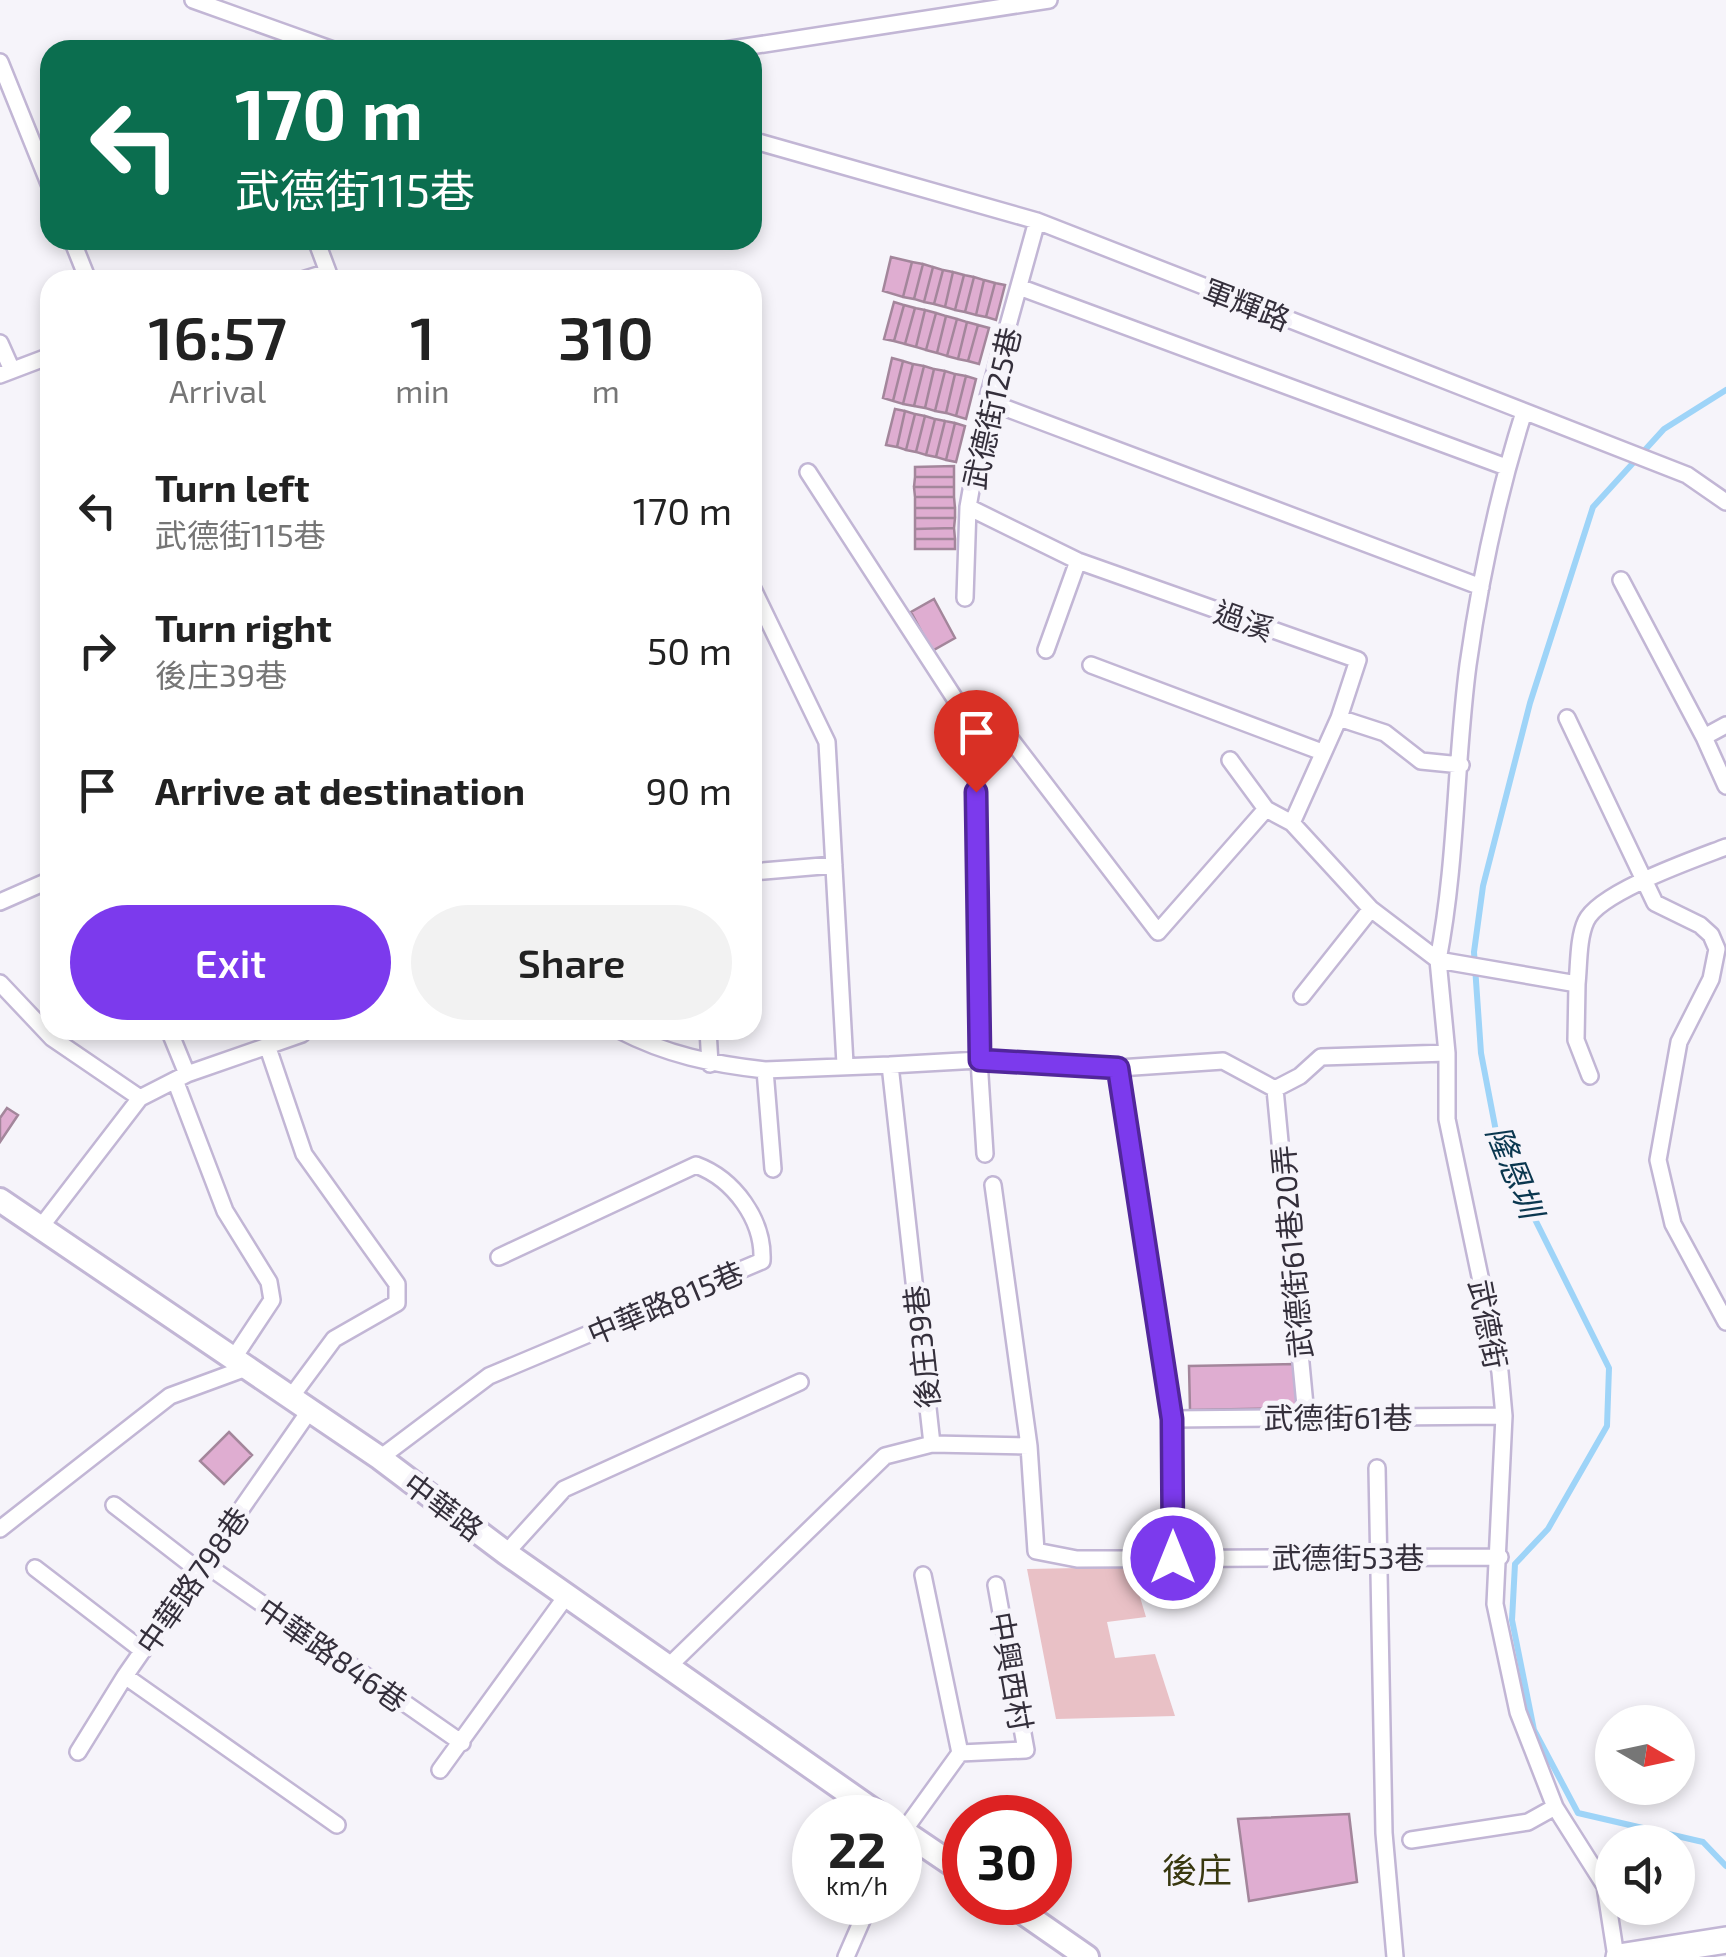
<!DOCTYPE html>
<html lang="en">
<head>
<meta charset="utf-8">
<style>
	:root { --surface:#fff; --page:#f2f2f2; --text:#222; --muted:#767676; --accent:#7c3aed }
	body { margin:0; font-family:"Exo 2","Noto Sans TC",sans-serif; background:var(--page); color:var(--text); height:100vh; display:flex; flex-direction:column; font-size:38px; white-space:nowrap }
	* { box-sizing:border-box; margin:0 }
	p { font-size:32px; color:var(--muted) }
	.icon { flex:none; width:55px; height:55px; fill:none; stroke:currentColor; stroke-width:2; stroke-linecap:round; stroke-linejoin:round }
	.map { position:relative; flex:1; overflow:hidden }
	.panel { position:absolute; left:40px; top:270px; width:722px; height:770px; display:flex; flex-direction:column; background:var(--surface); border-radius:30px; box-shadow:0 5px 15px #0003 }
	.panel>* { flex:none }
	.top-card { position:absolute; left:40px; top:40px; width:722px; height:210px; border-radius:30px; box-shadow:0 5px 15px #0003; background:#0b6e4f; color:#fff; overflow:hidden }
	.needle { width:65px; rotate:99deg }
	.tools { position:absolute; left:1595px; top:1705px; display:grid; gap:20px }
	.tools a { display:grid; place-items:center; width:100px; height:100px; border-radius:50%; background:var(--surface); box-shadow:0 5px 15px #0003; font-size:50px }
	.speed { position:absolute; left:792px; top:1795px; display:flex; gap:20px; font-size:50px; font-weight:700; text-align:center }
	.speed>* { display:grid; place-content:center; width:130px; height:130px; border-radius:50%; background:var(--surface); box-shadow:0 5px 15px #0003; line-height:1 }
	.speed small { font-size:25px; font-weight:400 }
	.speed .limit { border:15px solid #d22; background:#fff; color:#111 }
	.pin { position:absolute; display:grid; place-items:center; width:85px; height:85px; color:#fff; margin:-102px -42px; border-radius:50% 50% 50% 0; rotate:-45deg; box-shadow:0 0 10px #0007 }
	.pin .icon { rotate:45deg }
	.me { position:absolute; width:110px; margin:-55px; rotate:0deg; stroke-linejoin:round; filter:drop-shadow(0 0 8px #0008) }
	.turn { display:flex; align-items:center; gap:35px; height:210px; padding:0 30px; font-size:45px }
	.turn .icon { width:130px; height:130px; stroke-width:2.5 }
	.turn b { display:block; font-size:70px; line-height:85px }
	.eta { display:flex; justify-content:space-evenly; align-items:center; height:170px; text-align:center }
	.eta b { font-size:60px; font-weight:600; line-height:70px }
	.action { display:flex; gap:20px; margin-top:auto; padding:20px 30px }
	.action a { flex:1; height:115px; border-radius:60px; background:var(--accent); color:#fff; font-size:40px; font-weight:600; line-height:115px; text-align:center }
	.action a+a { background:var(--page); color:var(--text) }
	ul { padding:0; list-style:none }
	li { display:flex; align-items:center; gap:30px; height:140px; padding:0 30px }
	li div { flex:1 }
	li b { display:block; font-size:38px }
	li em { font-style:normal }
	.map>svg:first-child { display:block }
	.green { fill:#e9c1c6 }
	.lines { fill:none; stroke-linecap:round; stroke-linejoin:round }
	.stream { stroke:#9ed4f8; stroke-width:6 }
	.building { fill:#dfadd1; stroke:#a3869b; stroke-width:2.5 }
	.minor-casing { stroke:#c2b6d5; stroke-width:20 }
	.secondary-casing { stroke:#c2b6d5; stroke-width:28 }
	.primary-casing { stroke:#c2b6d5; stroke-width:30 }
	.minor { stroke:#fff; stroke-width:15 }
	.secondary { stroke:#fff; stroke-width:22 }
	.primary { stroke:#fff; stroke-width:25 }
	.route-casing { stroke:#51269a; stroke-width:25 }
	.route { stroke:#7c3aed; stroke-width:18 }
	.labels { text-anchor:middle; dominant-baseline:central; stroke-width:10; stroke-linejoin:round; paint-order:stroke }
	.street-label { font-size:30px; fill:#342f3b; stroke:#f6f4fa }
	.water-label { font-size:32px; font-style:italic; fill:#0a374f; stroke:#f6f4fa }
	.quarter-label { font-size:35px; fill:#39380f; stroke:#f6f4fa }
</style>
</head>
<body>
<div class="map">
<svg width="1726" height="1957" viewBox="0 0 1726 1957">
	<rect width="100%" height="100%" fill="#f6f4fa"/>
	<!-- green -->
	<path class="green" d="M1131,1567L1146,1617L1107,1622L1115,1658L1155,1654L1175,1716L1056,1719L1027,1569Z"/>
	<g class="lines">
		<!-- stream -->
		<path class="stream" d="M1726,390L1664,429L1593,507L1530,703L1483,886L1474,952L1481,1053L1499,1147L1609,1368L1607,1426L1548,1529L1515,1564L1512,1620L1534,1730L1578,1813L1703,1842L1726,1866"/>
	</g>
	<!-- building -->
	<path class="building" d="M891,257L912,262L903,297L883,291Z
		M912,262L923,264L914,299L903,297Z
		M923,264L933,267L924,302L914,299Z
		M933,267L943,270L934,304L924,302Z
		M943,270L953,272L945,307L934,304Z
		M953,272L964,275L955,310L945,307Z
		M964,275L974,277L965,312L955,310Z
		M974,277L984,280L976,315L965,312Z
		M984,280L995,283L986,317L976,315Z
		M995,283L1005,285L996,320L986,317Z
		M894,302L904,305L894,341L884,339Z
		M904,305L915,308L905,344L894,341Z
		M915,308L925,310L916,347L905,344Z
		M925,310L936,313L926,350L916,347Z
		M936,313L946,316L937,353L926,350Z
		M946,316L957,319L947,356L937,353Z
		M957,319L967,322L958,359L947,356Z
		M967,322L978,325L968,361L958,359Z
		M978,325L989,328L979,364L968,361Z
		M892,358L903,361L893,401L883,398Z
		M903,361L913,364L903,404L893,401Z
		M913,364L924,366L914,406L903,404Z
		M924,366L934,369L925,408L914,406Z
		M934,369L945,371L935,411L925,408Z
		M945,371L955,374L946,413L935,411Z
		M955,374L966,376L956,416L946,413Z
		M966,376L976,379L966,419L956,416Z
		M895,409L905,411L897,447L886,445Z
		M905,411L915,414L906,450L897,447Z
		M915,414L925,416L916,452L906,450Z
		M925,416L935,419L926,455L916,452Z
		M935,419L945,421L936,457L926,455Z
		M945,421L955,423L946,460L936,457Z
		M955,423L965,426L956,462L946,460Z
		M954,466V477H915V467Z
		M915,477H954V487H914Z
		M914,487H954V497H915Z
		M915,497H954L955,508H915Z
		M915,508H955V518H915Z
		M915,518H955L954,528L915,529Z
		M954,528L955,539H915V529Z
		M915,539H955V549H915Z
		M934,599L955,638L932,651L911,612Z
		M7,1108L18,1115L0,1142V1118Z
		M1297,1364L1298,1408L1190,1410L1189,1366Z
		M229,1432L252,1455L224,1484L200,1461Z
		M1349,1814L1357,1882L1249,1901L1238,1819Z"/>
	<g class="lines">
		<!-- minor casing -->
		<g class="minor-casing">
			<path id="minor" d="M193,0L333,50
				M725,50L1049,0
				M0,62L50,186
				M755,141L1037,221L1687,475L1726,502
				M72,240L88,280
				M302,280L328,272L316,240
				M1019,287L1506,467
				M0,343L12,370
				M0,375L50,356
				M987,401L1481,587
				M1524,412C1498,494 1480,580 1468,665C1455,764 1457,862 1438,960L1577,984C1579,965 1578,938 1586,921C1599,892 1695,859 1726,847
				M808,472L959,705L999,724L1158,932L1266,809
				M968,507L1078,561L1358,660L1339,718L1292,823
				M1621,580L1704,737
				M752,587L827,742L845,1064
				M965,598L968,507L987,401L1037,221
				M1046,650L1078,561
				M1091,665L1322,752
				M1339,718L1385,733L1421,761L1461,765
				M1567,718L1655,903L1700,925L1711,935L1717,949L1711,979L1679,1042L1658,1160L1673,1224L1726,1322
				M1726,725L1704,737L1726,786
				M976,754L979,1060L985,1154
				M1230,760L1266,809L1292,823L1371,909L1438,960L1447,1053V1119L1500,1372L1504,1416L1495,1604L1518,1712L1555,1807L1605,1886L1616,1957
				M752,872L834,865
				M0,902L50,880
				M0,983L52,1038L140,1098
				M1577,984L1576,1040L1590,1076
				M1302,996L1371,909
				M169,1030L187,1074
				M619,1030C667,1055 712,1064 765,1070
				M708,1030L710,1064
				M268,1048L304,1154L397,1284V1303L334,1339L291,1397
				M890,1065L979,1060L1119,1068L1223,1061L1275,1089L1300,1076L1321,1057L1447,1053
				M1119,1068L1173,1419V1558
				M175,1080L225,1211L269,1282L272,1300L235,1356
				M1275,1089L1306,1416
				M993,1185L1029,1446
				M40,1228L140,1098L187,1074L302,1034L300,1030
				M1173,1419L1504,1416
				M932,1444L1029,1446L1036,1551L1077,1559L1500,1557
				M380,1458L489,1376L762,1261C764,1220 734,1179 696,1165L499,1257
				M1377,1468L1384,1833L1395,1957
				M114,1505L198,1570
				M0,1529L170,1396L249,1367
				M506,1553L564,1489L800,1382
				M205,1564L462,1743
				M35,1568L143,1651
				M923,1575L960,1753
				M669,1666L885,1456L932,1444L890,1065L765,1070L773,1169
				M125,1676L337,1825
				M78,1752L125,1676L310,1410
				M440,1770L567,1595
				M900,1836L960,1753L1026,1750L996,1585
				M1411,1840L1528,1822L1555,1807
				M846,1957L870,1902"/>
		</g>
		<!-- secondary casing -->
		<g class="secondary-casing">
			<path id="secondary" d="M0,1200L380,1458L506,1553L884,1818
				M900,1829L965,1873
				M1008,1902L1087,1957"/>
		</g>
		<!-- primary casing -->
		<g class="primary-casing">
			<path id="primary" d="M1619,1957L1726,1940"/>
		</g>
		<!-- minor -->
		<use href="#minor" class="minor"/>
		<!-- secondary -->
		<use href="#secondary" class="secondary"/>
		<!-- primary -->
		<use href="#primary" class="primary"/>
	</g>
	<g class="lines">
		<!-- route casing -->
		<g class="route-casing">
			<path id="route" d="M976,792L980,1060L1118,1068L1172,1419L1173,1558"/>
		</g>
		<!-- route -->
		<use href="#route" class="route"/>
	</g>
	<g class="labels">
		<!-- street labels -->
		<g class="street-label">
			<text transform="translate(1247 304) rotate(21)">軍輝路</text>
			<text transform="translate(991 408) rotate(-77)">武德街125巷</text>
			<text transform="translate(1244 620) rotate(20)">過溪</text>
			<text transform="translate(1291 1252) rotate(-95)">武德街61巷20弄</text>
			<text transform="translate(665 1302) rotate(-23)">中華路815巷</text>
			<text transform="translate(1489 1324) rotate(79)">武德街</text>
			<text transform="translate(921 1347) rotate(-96)">後庄39巷</text>
			<text x="1338" y="1417">武德街61巷</text>
			<text transform="translate(444 1506) rotate(37)">中華路</text>
			<text x="1348" y="1557">武德街53巷</text>
			<text transform="translate(192 1580) rotate(-55)">中華路798巷</text>
			<text transform="translate(333 1654) rotate(35)">中華路846巷</text>
			<text transform="translate(1012 1671) rotate(80)">中興西村</text>
		</g>
		<!-- water labels -->
		<g class="water-label">
			<text transform="translate(1516 1171) rotate(68)">隆恩圳</text>
		</g>
		<!-- quarter labels -->
		<g class="quarter-label">
			<text x="1197" y="1869">後庄</text>
		</g>
	</g>
</svg>
<div class="tools">
<a><svg class="needle" viewBox="-14 -14 28 28"><path d="M0-13l5 13h-10z" fill="#e53935"/><path d="M0 13l5-13h-10z" fill="#767676"/></svg></a>
<a><svg class="icon" aria-label="sound" viewBox="0 0 24 24"><path d="M4 9h4l5-4v14l-5-4H4zM17 9q2 3 0 6"/></svg></a>
</div>
<div class="speed"><div>22<small>km/h</small></div><div class="limit">30</div></div>
<div class="pin" style="left:976px;top:792px;background:#d93025"><svg class="icon" aria-label="arrive" viewBox="0 0 24 24"><path d="M6 21V4h12l-3 4 3 4H6"/></svg></div>
<svg class="me" style="left:1173px;top:1558px" viewBox="-20 -20 40 40"><circle r="17" fill="#7c3aed" stroke="#fff" stroke-width="3"/><path d="M0-11L8 9 0 5-8 9z" fill="#fff"/></svg>
<div class="top-card">
<div class="turn"><svg class="icon" aria-label="left" viewBox="0 0 24 24"><path d="M17 20v-9H6M10 6l-5 5 5 5"/></svg><div><b>170 m</b>武德街115巷</div></div>
</div>
<section class="panel">
<div class="eta">
<div><b>16:57</b><p>Arrival</p></div>
<div><b>1</b><p>min</p></div>
<div><b>310</b><p>m</p></div>
</div>
<ul>
<li><svg class="icon" aria-label="left" viewBox="0 0 24 24"><path d="M17 20v-9H6M10 6l-5 5 5 5"/></svg><div><b>Turn left</b><p>武德街115巷</p></div><em>170 m</em></li>
<li><svg class="icon" aria-label="right" viewBox="0 0 24 24"><path d="M7 20v-9h11M14 6l5 5-5 5"/></svg><div><b>Turn right</b><p>後庄39巷</p></div><em>50 m</em></li>
<li><svg class="icon" aria-label="arrive" viewBox="0 0 24 24"><path d="M6 21V4h12l-3 4 3 4H6"/></svg><div><b>Arrive at destination</b></div><em>90 m</em></li>
</ul>
<div class="action"><a>Exit</a><a>Share</a></div>
</section>
</div>
</body>
</html>
